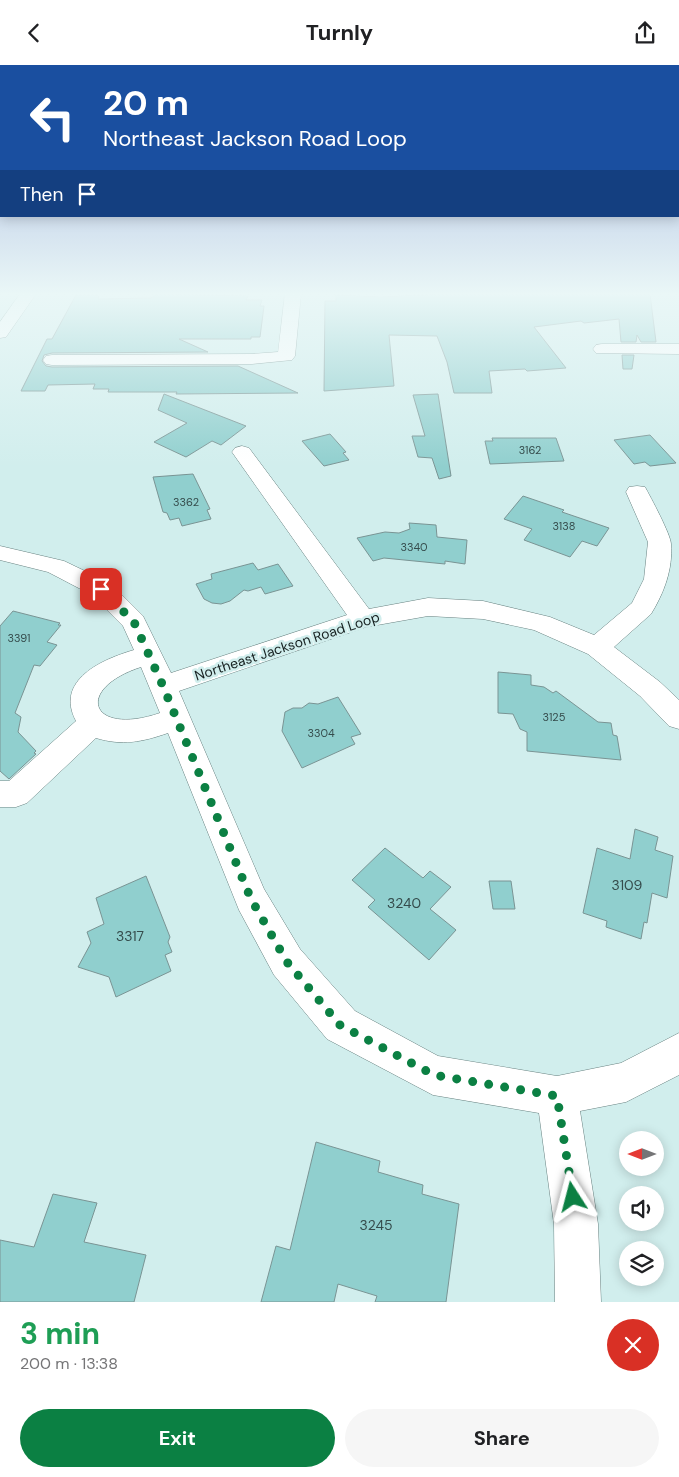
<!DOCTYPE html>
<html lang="en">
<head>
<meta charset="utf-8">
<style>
	:root { --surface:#fff; --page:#f6f6f6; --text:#202124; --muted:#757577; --accent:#0b8043 }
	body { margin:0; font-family:"DM Sans",sans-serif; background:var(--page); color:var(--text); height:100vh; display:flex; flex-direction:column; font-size:19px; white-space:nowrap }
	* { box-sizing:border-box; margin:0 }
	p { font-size:16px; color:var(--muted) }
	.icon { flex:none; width:28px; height:28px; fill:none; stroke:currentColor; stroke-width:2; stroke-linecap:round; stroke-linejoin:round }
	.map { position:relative; height:1237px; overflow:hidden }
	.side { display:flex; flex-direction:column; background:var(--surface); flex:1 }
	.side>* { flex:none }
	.top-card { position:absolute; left:0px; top:0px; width:680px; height:152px; box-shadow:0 2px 12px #0003; background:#1a4fa0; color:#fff; overflow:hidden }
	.needle { width:32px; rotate:270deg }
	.fabs { position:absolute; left:619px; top:1066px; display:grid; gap:10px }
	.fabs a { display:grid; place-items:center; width:45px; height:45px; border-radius:50%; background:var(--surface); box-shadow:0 2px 12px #0003; font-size:25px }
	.pin { position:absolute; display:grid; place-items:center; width:42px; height:42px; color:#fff; margin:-21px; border-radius:10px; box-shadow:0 2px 8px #0006 }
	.me { position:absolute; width:55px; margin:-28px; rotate:351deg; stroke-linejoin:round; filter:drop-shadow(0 0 4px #0008) }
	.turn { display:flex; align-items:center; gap:18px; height:105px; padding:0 20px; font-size:22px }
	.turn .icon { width:65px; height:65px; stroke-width:2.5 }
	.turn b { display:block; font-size:35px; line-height:42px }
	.then { display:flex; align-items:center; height:48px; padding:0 20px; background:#0003; gap:10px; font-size:19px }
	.round { display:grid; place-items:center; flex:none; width:52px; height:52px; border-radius:26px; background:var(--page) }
	.head { display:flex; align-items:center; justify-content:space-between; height:85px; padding:0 20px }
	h1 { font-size:30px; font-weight:700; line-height:38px; color:#1e9e55 }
	.button { display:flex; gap:10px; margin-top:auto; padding:10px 20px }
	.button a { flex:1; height:58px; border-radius:30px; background:var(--accent); color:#fff; font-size:20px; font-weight:700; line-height:58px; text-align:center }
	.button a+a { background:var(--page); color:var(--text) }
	header { display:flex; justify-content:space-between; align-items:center; height:65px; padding:0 20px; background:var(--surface); font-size:22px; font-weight:700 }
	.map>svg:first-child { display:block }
	.building { fill:#90cfce; stroke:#7a9494 }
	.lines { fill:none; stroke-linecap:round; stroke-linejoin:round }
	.minor-casing { stroke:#688281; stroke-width:1 }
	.major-casing { stroke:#688281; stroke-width:1 }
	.minor { fill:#fff; fill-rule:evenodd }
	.major { fill:#fff; fill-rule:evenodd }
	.route { stroke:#0b8043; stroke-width:9; stroke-dasharray:0 16.2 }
	.labels { text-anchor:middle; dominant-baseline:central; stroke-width:5; stroke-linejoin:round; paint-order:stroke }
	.number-label { font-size:11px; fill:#354c4c }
	.street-label { font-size:14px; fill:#172121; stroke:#d1eeed }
	.near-number-label { font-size:14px; fill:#354c4c }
</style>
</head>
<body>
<header><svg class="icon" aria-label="back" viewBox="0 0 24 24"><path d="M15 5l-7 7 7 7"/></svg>Turnly<svg class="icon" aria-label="share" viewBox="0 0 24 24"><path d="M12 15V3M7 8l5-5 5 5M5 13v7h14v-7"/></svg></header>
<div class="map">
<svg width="679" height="1237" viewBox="0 0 679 1237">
	<rect width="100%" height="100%" fill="#d1eeed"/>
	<!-- building -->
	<path class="building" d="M157,229L248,231L246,235H262L260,241H264L260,272H251V274H179L208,287L52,288L44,290L42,296L46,301L52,302L238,301L298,328L176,329L177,327H108L109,324H93L95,319L48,320L45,326H21L47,274H52L76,230H96L99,231L98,234L151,233Z
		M441,229H650L656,277H641L637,270L636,277H621L619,254L584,258L581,256L534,262L566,303L527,306L525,304L489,306L492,328H454L447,297L437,271L389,270L394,321L324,326L325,236H336V230L381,232Z
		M622,290H634L632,304H623Z
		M164,329L246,361L221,380L212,376L186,392L154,377L187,358L158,345Z
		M438,329L451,411L439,414L432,393L418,392L412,371H425L413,330Z
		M330,369L346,387L343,388L349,395L324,401L302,376Z
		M650,370L676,398L650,401L645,397L634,399L614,375Z
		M492,373H556L564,396L490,399L485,376H493Z
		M193,409L210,444L207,445L211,454L182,461L179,453L170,455L167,448L163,447L153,412Z
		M523,431L564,445L562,447L609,463L597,481L582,476L570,492L524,475L532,464L504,454Z
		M409,458L436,460L437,472L467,475L465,499L445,496V499L384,493L373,496L357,473L385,467L399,468L410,464Z
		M253,498L258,505L278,499L293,521L265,529L261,522L248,526L244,525L230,536L221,539L212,538L204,534L196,519L212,514L211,509Z
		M13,546L60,558L58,560H61L47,577L57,580L40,601L34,600L15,648L21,652L18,667L36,686L34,688L36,689L9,714L0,706V561Z
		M498,607L531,610V620L544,622L553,628L556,626L598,657L611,658L613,670L617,671L621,695L527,686V667L520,664L513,649L498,648Z
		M338,632L361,669L351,672L355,679L302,703L282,666L285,647L293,643H302L309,638L318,639Z
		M635,764L658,772L655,785L673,791L667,833L652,828L647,858L644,857L641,874L606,862L607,856L583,848L597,783L630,794Z
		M385,783L423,813L430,806L451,822L430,844L456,865L429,895L368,842L375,835L352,815Z
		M146,811L170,872L168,877L172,887L165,890L171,906L116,932L109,912L78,902L91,878L87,867L104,859L96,833Z
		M489,816H511L515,844H493Z
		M316,1077L380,1096L378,1107L423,1120L422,1129L459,1139L446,1237H375L377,1231L338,1219L334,1237H261L276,1181L290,1185Z
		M53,1129L97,1138L84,1177L146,1190L134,1237H0V1175L34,1182Z"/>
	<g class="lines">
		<!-- minor casing -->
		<g class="minor-casing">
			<path id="minor" d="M285,229H301L295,291L292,295L252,299L52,300L46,299L43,295L46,291L52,290L252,289L278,287Z
				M602,279H679V289L596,288L593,284L596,280Z
				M242,381L249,383L369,544L428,533L483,536L550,552L594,570L632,538L644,514L648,477L626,427L629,422L637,421L645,422C650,431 671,470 671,479C673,504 664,528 651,549L614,582L660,617L679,635V664L669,661L640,631L588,589L534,565L483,554L428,551L366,562L179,626L264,824L300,884L355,946L438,991L557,1011L621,998L679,968V1010L626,1037L580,1046L598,1159L601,1237H555L554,1159L539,1048L433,1030L327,974L274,910L239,845L168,668C142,677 122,681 96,673L27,738L16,742H0V716H9L76,656C54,615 103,594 134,585L123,561L92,530L48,507L0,495V481L64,496L110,518L143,551L171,608L347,550L232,387L235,383ZM141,602L160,648C90,672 73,624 141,602Z"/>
		</g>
		<!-- major casing -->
		<g class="major-casing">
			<path id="major" d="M20,229H36L6,272L0,273V257Z"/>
		</g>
		<!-- minor -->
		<use href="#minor" class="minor"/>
		<!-- major -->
		<use href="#major" class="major"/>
	</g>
	<!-- sky -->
	<linearGradient id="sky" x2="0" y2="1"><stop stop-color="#9eafdc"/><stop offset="0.57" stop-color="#eaf7f7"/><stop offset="1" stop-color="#eaf7f7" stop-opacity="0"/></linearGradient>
	<rect width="679" height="402" fill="url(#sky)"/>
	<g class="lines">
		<!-- route -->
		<path class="route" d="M101,524L134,557L163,621L251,834L287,897L340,960L434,1010L557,1031L573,1132"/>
	</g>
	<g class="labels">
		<!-- number labels -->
		<g class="number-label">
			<text x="530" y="385">3162</text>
			<text x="186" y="437">3362</text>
			<text x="564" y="461">3138</text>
			<text x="414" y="482">3340</text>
			<text x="19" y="573">3391</text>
			<text x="554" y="652">3125</text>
			<text x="321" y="668">3304</text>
		</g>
		<!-- street labels -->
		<g class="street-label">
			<text transform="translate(287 581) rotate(-18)">Northeast Jackson Road Loop</text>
		</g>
		<!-- near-number labels -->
		<g class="near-number-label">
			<text x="627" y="820">3109</text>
			<text x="404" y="838">3240</text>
			<text x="130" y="871">3317</text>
			<text x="376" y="1160">3245</text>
		</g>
	</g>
</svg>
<div class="fabs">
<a><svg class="needle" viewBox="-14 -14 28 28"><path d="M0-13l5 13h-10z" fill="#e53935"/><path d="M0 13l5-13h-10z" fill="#757577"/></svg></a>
<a><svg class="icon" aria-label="sound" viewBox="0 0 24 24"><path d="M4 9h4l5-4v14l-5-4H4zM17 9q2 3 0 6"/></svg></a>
<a><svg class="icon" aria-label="layers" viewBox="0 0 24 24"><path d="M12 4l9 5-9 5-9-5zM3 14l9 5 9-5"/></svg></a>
</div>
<div class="pin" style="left:101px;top:524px;background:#d93025"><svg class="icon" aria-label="arrive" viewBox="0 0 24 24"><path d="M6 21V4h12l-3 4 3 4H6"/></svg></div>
<svg class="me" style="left:573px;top:1132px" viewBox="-20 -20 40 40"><path d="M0-17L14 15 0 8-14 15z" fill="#0b8043" stroke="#fff" stroke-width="4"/></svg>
<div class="top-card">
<div class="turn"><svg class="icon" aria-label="left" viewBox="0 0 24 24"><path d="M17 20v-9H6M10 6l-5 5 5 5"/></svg><div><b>20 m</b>Northeast Jackson Road Loop</div></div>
<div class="then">Then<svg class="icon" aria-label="arrive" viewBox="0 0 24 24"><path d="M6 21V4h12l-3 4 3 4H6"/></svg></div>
</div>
</div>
<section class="side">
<div class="head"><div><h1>3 min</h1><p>200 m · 13:38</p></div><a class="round" style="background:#d93025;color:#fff"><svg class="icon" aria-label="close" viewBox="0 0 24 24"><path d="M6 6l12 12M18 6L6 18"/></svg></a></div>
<div class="button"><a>Exit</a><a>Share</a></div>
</section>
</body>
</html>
